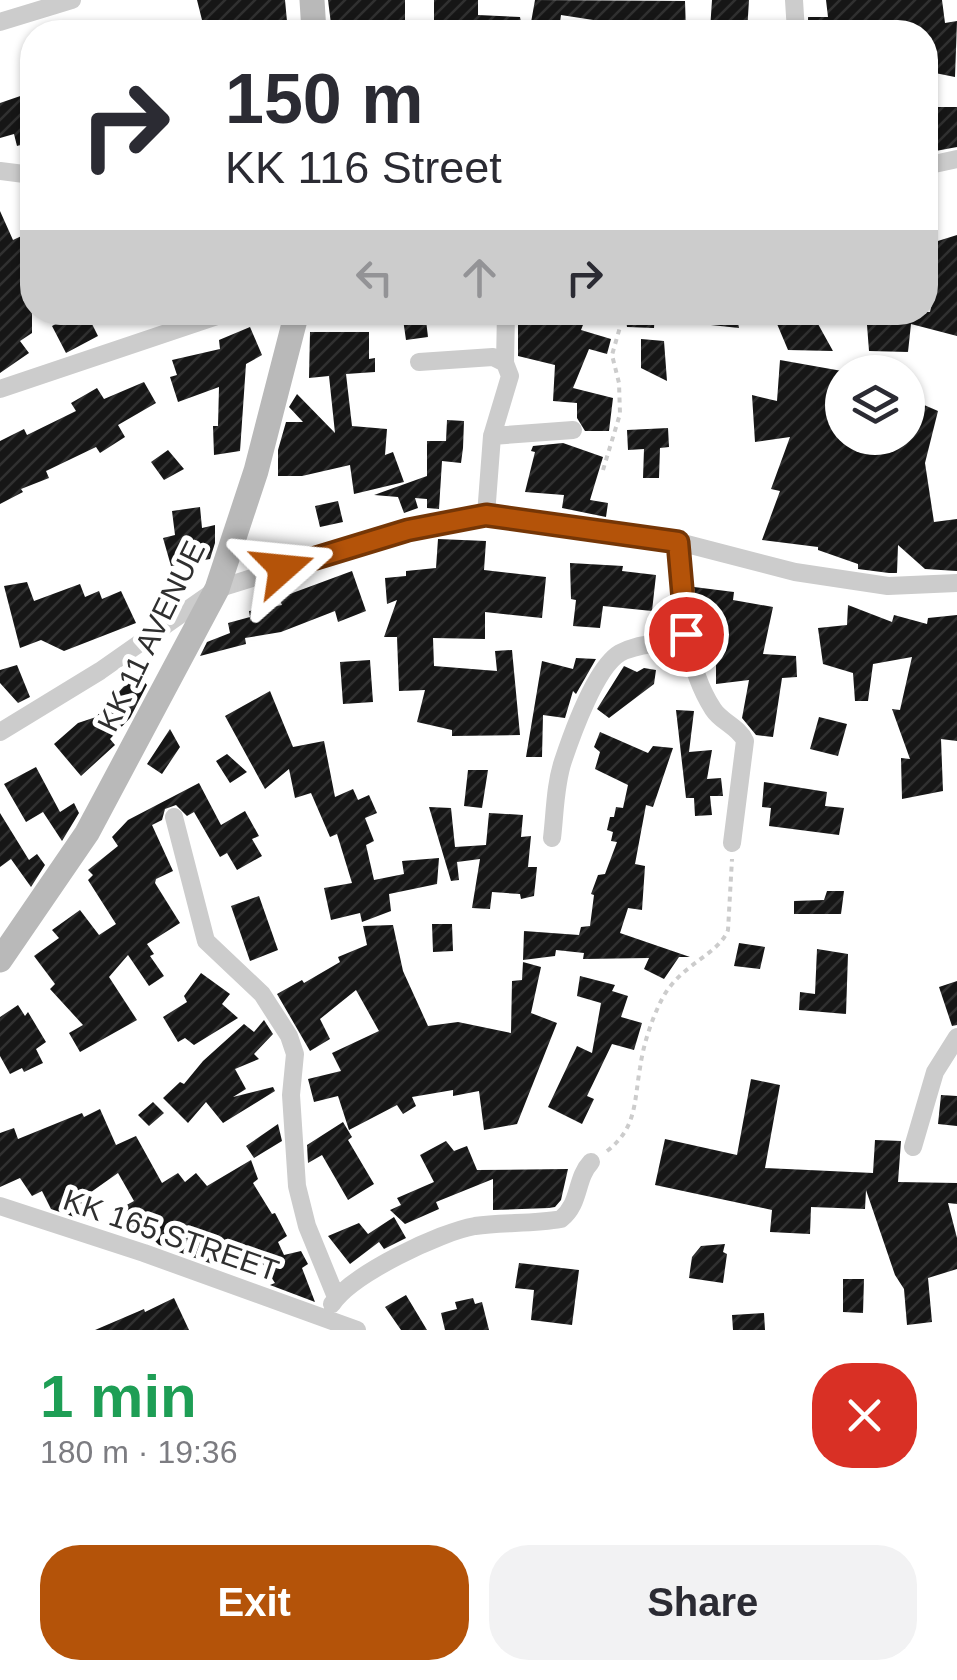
<!DOCTYPE html>
<html lang="en">
<head>
<meta charset="utf-8">
<style>
	:root { --surface:#fff; --page:#f2f2f3; --text:#2b2b33; --muted:#7c7c81; --accent:#b45309 }
	body { margin:0; font-family:Arial,sans-serif; background:var(--page); color:var(--text); height:100vh; display:flex; flex-direction:column; font-size:38px; white-space:nowrap }
	* { box-sizing:border-box; margin:0 }
	p { font-size:32px; color:var(--muted) }
	.icon { flex:none; width:55px; height:55px; fill:none; stroke:currentColor; stroke-width:2; stroke-linecap:round; stroke-linejoin:round }
	.map { position:relative; height:1330px; overflow:hidden }
	.sheet { display:flex; flex-direction:column; background:var(--surface); flex:1 }
	.sheet>* { flex:none }
	.guide { position:absolute; left:20px; top:20px; width:918px; height:305px; border-radius:40px; box-shadow:0 2px 8px #0004; background:#fff; color:var(--text); overflow:hidden }
	.tools { position:absolute; left:825px; top:355px; display:grid; gap:20px }
	.tools a { display:grid; place-items:center; width:100px; height:100px; border-radius:50%; background:var(--surface); box-shadow:0 2px 8px #0004; font-size:50px }
	.pin { position:absolute; display:grid; place-items:center; width:85px; height:85px; color:#fff; margin:-42px; border:5px solid #fff; border-radius:50%; box-shadow:0 2px 10px #0007 }
	.me { position:absolute; width:110px; margin:-55px; rotate:72deg; stroke-linejoin:round; filter:drop-shadow(0 0 8px #0008) }
	.turn { display:flex; align-items:center; gap:35px; height:210px; padding:0 40px; font-size:45px }
	.turn .icon { width:130px; height:130px; stroke-width:2.5 }
	.turn b { display:block; font-size:70px; line-height:85px }
	.lanes { display:flex; align-items:center; height:95px; padding:0 40px; background:#0003; justify-content:center; gap:50px; direction:ltr }
	.lanes .off { opacity:.35 }
	.round { display:grid; place-items:center; flex:none; width:105px; height:105px; border-radius:40px; background:var(--page) }
	.headline { display:flex; align-items:center; justify-content:space-between; height:170px; padding:0 40px }
	h1 { font-size:60px; font-weight:600; line-height:75px; color:#1e9e55 }
	.action { display:flex; gap:20px; margin-top:auto; padding:20px 40px }
	.action a { flex:1; height:115px; border-radius:40px; background:var(--accent); color:#fff; font-size:40px; font-weight:600; line-height:115px; text-align:center }
	.action a+a { background:var(--page); color:var(--text) }
	.map>svg:first-child { display:block }
	.building { fill:url(#building-hatch) }
	.lines { fill:none; stroke-linecap:round; stroke-linejoin:round }
	.path { stroke:#ccc; stroke-width:4; stroke-dasharray:5 5; stroke-linecap:butt }
	.minor { stroke:#ccc; stroke-width:18 }
	.secondary { stroke:#b9b9b9; stroke-width:25 }
	.route-casing { stroke:#753606; stroke-width:25 }
	.route { stroke:#b45309; stroke-width:18 }
	.labels { text-anchor:middle; dominant-baseline:central; stroke-width:10; stroke-linejoin:round; paint-order:stroke }
	.street-label { font-size:30px; fill:#2f2f2f; stroke:#fff }
</style>
</head>
<body>
<div class="map">
<svg width="957" height="1330" viewBox="0 0 957 1330">
	<defs>
		<pattern id="building-hatch" width="6" height="6" patternUnits="userSpaceOnUse" patternTransform="scale(2.5)"><rect width="6" height="6" fill="#161616"/><path d="M-1 1l2-2M0 6l6-6M5 7l2-2" fill="none" stroke="#303030"/></pattern>
	</defs>
	<rect width="100%" height="100%" fill="#fff"/>
	<!-- building -->
	<path class="building" d="M197,0H285L288,32H235L234,28L205,32Z
		M328,0H405V27L360,26V32H332Z
		M434,0H478V15L520,17L523,32H441L434,20Z
		M535,0L685,1L686,32L645,23V28L561,15L559,29L530,28Z
		M712,0H749L747,32L710,30Z
		M826,0H942L945,23L957,21L955,77L925,71V32H808V17H828Z
		M32,92V142L17,146L14,134L0,138V103Z
		M925,107H957V147L925,153Z
		M0,211L13,240L32,231V333L20,341L29,353L0,373Z
		M957,235V336L911,324L908,352L869,351L866,312H930L937,281L925,282V245Z
		M78,312H86L98,336L66,353L52,326Z
		M402,312H425L428,337L406,340Z
		M518,312H588L581,330L611,339L607,354L589,349L573,388L613,398L609,431H585L577,418V403L553,401L555,365L518,356Z
		M625,312H655L654,328L627,327Z
		M693,312H736L739,328L692,323Z
		M772,312H844V317L818,324L833,351L788,350Z
		M250,327L262,355L246,364L240,451L214,455L213,426H218L219,387L178,402L170,377L177,375L172,360L220,349L219,340Z
		M310,332H369V359L375,358V372L346,374L352,426L387,429L385,455L393,452L404,482L354,494L350,465L302,476H278V450L286,422H303L289,407L297,394L335,433L329,376L309,378Z
		M641,339L664,341L667,381L641,368Z
		M780,360L842,371V438H908V398L938,411L925,463L934,522L957,519V571L925,569L898,545L897,573H889L858,569V564L818,550V547L762,540L780,491L771,489L790,437L755,442L752,395L777,401Z
		M144,382L156,403L118,425L125,437L100,453L96,447L46,471L49,478L21,489L23,492L0,504V441L24,429L27,435L76,411L71,403L97,388L104,399Z
		M447,420L464,421L463,448L461,463L442,461L439,509L427,508V499L415,498L418,508L404,513L398,497L374,495L427,476V441H446Z
		M668,428L669,447L660,448L659,478H643L644,449L628,450L627,430Z
		M563,443L603,457L590,500L608,503L606,517L562,508L564,495L525,492L535,452L531,451L533,446Z
		M168,450L184,469L164,480L151,462Z
		M338,501L343,522L320,527L315,506Z
		M200,507L202,528L215,525V543L210,559L171,566L163,538L175,535L172,511Z
		M438,539L486,541L484,570L546,577L542,618L485,612V639L433,638L434,666L497,671L495,651L512,650L520,735L452,736V730L417,722L425,690L399,691L397,637H384L397,600L387,604L385,578L406,576V571L436,568Z
		M570,563L623,566L622,571L656,575L652,611L603,606L600,628L573,626L576,600L571,599Z
		M352,571L366,611L338,622L335,611L281,632L245,638L246,644L200,656L207,642L230,633L228,623L250,617L249,611L282,605L279,598Z
		M27,582L34,601L80,584L85,597L99,591L102,599L121,591L136,623L64,651L41,640L20,648L4,586Z
		M694,587L734,592L733,600L773,607L763,654L796,656L797,677L782,678L773,737L756,735L742,718L749,680L716,684V656L704,655L702,647Z
		M848,605L892,622L894,615L927,624L928,618L957,615V741L941,739L943,791L902,799L901,758L910,759L892,709L900,710L912,657L873,664L868,701H855L853,673L823,664L818,628L847,625Z
		M576,658L596,659L576,694L573,691L565,718L543,715L542,757H526L542,661L573,669Z
		M370,660L373,702L343,704L340,662Z
		M17,665L30,697L18,703L0,683V670Z
		M624,666L637,672L644,668L656,670L654,684L609,718L597,709Z
		M136,673L147,685L130,718L110,739L115,745L81,776L54,744L78,723L96,717Z
		M270,691L293,747L324,741L335,797L353,789L358,800L369,795L377,813L365,818L374,841L366,845L374,880L404,874L402,861L439,858L437,884L389,894L391,911L362,922L360,913L331,920L324,888L352,883L337,834L330,837L311,793L295,798L289,769L265,789L225,716Z
		M676,710L694,711L689,752L712,750L707,779L721,778L723,796H710L712,815L695,816L694,798H686Z
		M819,717L847,724L838,756L810,749Z
		M170,729L180,747L162,774L147,764Z
		M600,732L648,753L653,746L673,748L653,807L646,805L635,864L645,866L642,910L628,908L620,933L690,957H679L664,979L644,969L649,958L583,959L584,953L556,950L555,956L523,960L524,931L579,935L581,927L590,926L594,895L591,894L598,875L605,874L617,842L611,841L613,832L607,830L610,817H614L616,807L623,808L628,785L595,769L600,752L594,747Z
		M227,754L247,772L230,783L216,761Z
		M36,767L60,812L74,803L79,813L62,841L43,812L26,822L4,784Z
		M468,770H488L482,808L464,806Z
		M764,782L827,792L825,806L844,808L839,835L769,826L771,808L762,807Z
		M199,783L221,825L245,811L259,836L252,839L262,856L237,870L227,853L220,857L194,812L187,816L176,805L165,809L162,820L152,825L173,871L156,879L155,883L180,923L147,944L154,954L150,956L164,976L149,986L128,955L109,977L137,1020L80,1052L69,1033L83,1025L50,989L55,984L34,956L59,938L52,930L80,910L99,935L116,924L88,880L93,875L88,870L118,846L112,837L128,820Z
		M429,807L451,808L455,847L486,845L489,813L523,815L521,837L531,836L528,867H537L534,896L521,899L520,894L492,892L490,909L472,908L480,859L457,862L459,880L451,881Z
		M0,813L29,860L37,854L45,865L31,887L11,859L0,867Z
		M827,891H844L841,914H794V901L824,900Z
		M259,896L278,950L250,961L231,906Z
		M432,924H452L453,951L433,952Z
		M393,925L403,971L428,1026L458,1022L511,1033L512,981L522,980L523,962L541,967L531,1013L557,1023L517,1124L484,1130L479,1091L453,1096V1090L412,1097L416,1106L403,1114L397,1105L349,1130L338,1096L314,1102L308,1079L341,1071L332,1053L379,1031L356,990L320,1019L330,1039L310,1051L277,994L302,980L304,983L340,962L338,957L367,945L363,926Z
		M739,943L765,947L760,969L734,966Z
		M817,949L848,954L846,1014L799,1010L800,992L815,994Z
		M201,973L230,994L222,1004L238,1018L194,1045L185,1038L178,1042L163,1017L187,1002L184,996Z
		M580,976L615,985L612,991L628,996L621,1017L642,1023L634,1050L612,1044L587,1096L594,1099L582,1124L548,1107L577,1046L592,1053L601,1003L577,996Z
		M957,981V1025L952,1026L939,987Z
		M18,1005L25,1016L28,1012L46,1042L36,1049L43,1063L24,1072L22,1068L10,1074L0,1056V1017Z
		M264,1020L273,1034L254,1054L259,1059L235,1069L246,1089L233,1097L273,1087L275,1091L223,1123L206,1102L188,1123L163,1098L180,1082L184,1084L203,1061L244,1024L254,1032Z
		M751,1079L780,1085L765,1168L873,1173L875,1140L901,1141L898,1182L957,1183V1204L948,1203L957,1238V1269L928,1278L932,1322L907,1325L904,1289L895,1275L866,1190L865,1209L811,1207L810,1234L770,1232L772,1210L655,1185L665,1139L737,1155Z
		M941,1095L957,1096V1126L938,1124Z
		M153,1102L164,1113L149,1126L138,1115Z
		M100,1109L116,1145L136,1136L162,1183L178,1173L185,1182L196,1173L207,1186L251,1160L258,1179L253,1183L272,1214L275,1213L287,1236L278,1242L284,1255L301,1251L308,1264L302,1268L315,1302L270,1285L275,1283L256,1254L226,1269L159,1245L145,1231L135,1237L124,1233L112,1213L134,1201L118,1173L84,1197L94,1216L86,1221L51,1209L42,1191L32,1196L20,1178L0,1187V1133L14,1128L18,1139L82,1113L84,1117Z
		M343,1122L352,1137L348,1140L374,1184L348,1200L322,1155L308,1163L307,1145Z
		M278,1124L282,1141L254,1158L246,1146Z
		M446,1141L454,1151L467,1146L477,1170L568,1169L561,1200L555,1207L549,1208L493,1210V1179L436,1202L439,1209L405,1224L390,1210L401,1205L397,1198L434,1182L420,1155Z
		M394,1217L406,1238L384,1249L379,1242L350,1264L328,1236L359,1223L368,1234Z
		M725,1244L723,1252L727,1254L723,1283L689,1278L692,1257L701,1246Z
		M519,1263L579,1270L572,1325L531,1320L534,1290L515,1288Z
		M843,1279H864L863,1313L843,1312Z
		M406,1295L427,1330H401L385,1307Z
		M174,1298L189,1330H95L144,1309L145,1312Z
		M473,1298L475,1304L482,1302L489,1330H445L441,1313L457,1309L455,1302Z
		M764,1313L765,1330H733L732,1315Z"/>
	<g class="lines">
		<!-- path -->
		<path class="path" d="M603,470L620,414L619,383L612,355L620,327L616,312
			M607,1151C637,1128 634,1102 640,1068C643,1046 651,1021 661,1001C679,964 718,956 728,930L732,859"/>
		<!-- minor -->
		<path class="minor" d="M794,0L796,32
			M0,22L72,0
			M925,166L957,159
			M0,171L32,175
			M419,362L493,357L505,363L510,376L492,436L486,515
			M505,363L506,312
			M0,389L229,312
			M492,436L573,430
			M679,542C682,596 682,661 713,709C721,722 739,727 745,741L732,843
			M0,732L100,671L217,589L408,529L486,515L679,542L795,572L888,586L957,583
			M174,817L206,941L262,994L289,1036L295,1054L291,1095L297,1186L307,1226L336,1297
			M552,838C555,813 555,785 563,761C572,734 596,667 620,653C641,641 665,647 686,634
			M913,1147L935,1072L957,1037
			M0,1206L144,1253L357,1330
			M332,1304C352,1274 440,1232 475,1226C503,1222 533,1224 561,1219C581,1203 575,1179 591,1162"/>
		<!-- secondary -->
		<path class="secondary" d="M312,0L314,32
			M0,960L87,833L217,589L256,471L297,312"/>
	</g>
	<g class="lines">
		<!-- route casing -->
		<g class="route-casing">
			<path id="route" d="M283,568L408,530L486,515L678,542L686,634"/>
		</g>
		<!-- route -->
		<use href="#route" class="route"/>
	</g>
	<g class="labels">
		<!-- street labels -->
		<g class="street-label">
			<text transform="translate(151 636) rotate(-64)">KK 11 AVENUE</text>
			<text transform="translate(171 1235) rotate(19)">KK 165 STREET</text>
		</g>
	</g>
</svg>
<div class="tools">
<a><svg class="icon" aria-label="layers" viewBox="0 0 24 24"><path d="M12 4l9 5-9 5-9-5zM3 14l9 5 9-5"/></svg></a>
</div>
<div class="pin" style="left:686px;top:634px;background:#d93025"><svg class="icon" aria-label="arrive" viewBox="0 0 24 24"><path d="M6 21V4h12l-3 4 3 4H6"/></svg></div>
<svg class="me" style="left:283px;top:568px" viewBox="-20 -20 40 40"><path d="M0-17L14 15 0 8-14 15z" fill="#b45309" stroke="#fff" stroke-width="4"/></svg>
<div class="guide">
<div class="turn"><svg class="icon" aria-label="right" viewBox="0 0 24 24"><path d="M7 20v-9h11M14 6l5 5-5 5"/></svg><div><b>150 m</b>KK 116 Street</div></div>
<div class="lanes"><svg class="icon off" aria-label="left" viewBox="0 0 24 24"><path d="M17 20v-9H6M10 6l-5 5 5 5"/></svg><svg class="icon off" aria-label="ahead" viewBox="0 0 24 24"><path d="M12 20V5M6 11l6-6 6 6"/></svg><svg class="icon" aria-label="right" viewBox="0 0 24 24"><path d="M7 20v-9h11M14 6l5 5-5 5"/></svg></div>
</div>
</div>
<section class="sheet">
<div class="headline"><div><h1>1 min</h1><p>180 m · 19:36</p></div><a class="round" style="background:#d93025;color:#fff"><svg class="icon" aria-label="close" viewBox="0 0 24 24"><path d="M6 6l12 12M18 6L6 18"/></svg></a></div>
<div class="action"><a>Exit</a><a>Share</a></div>
</section>
</body>
</html>
